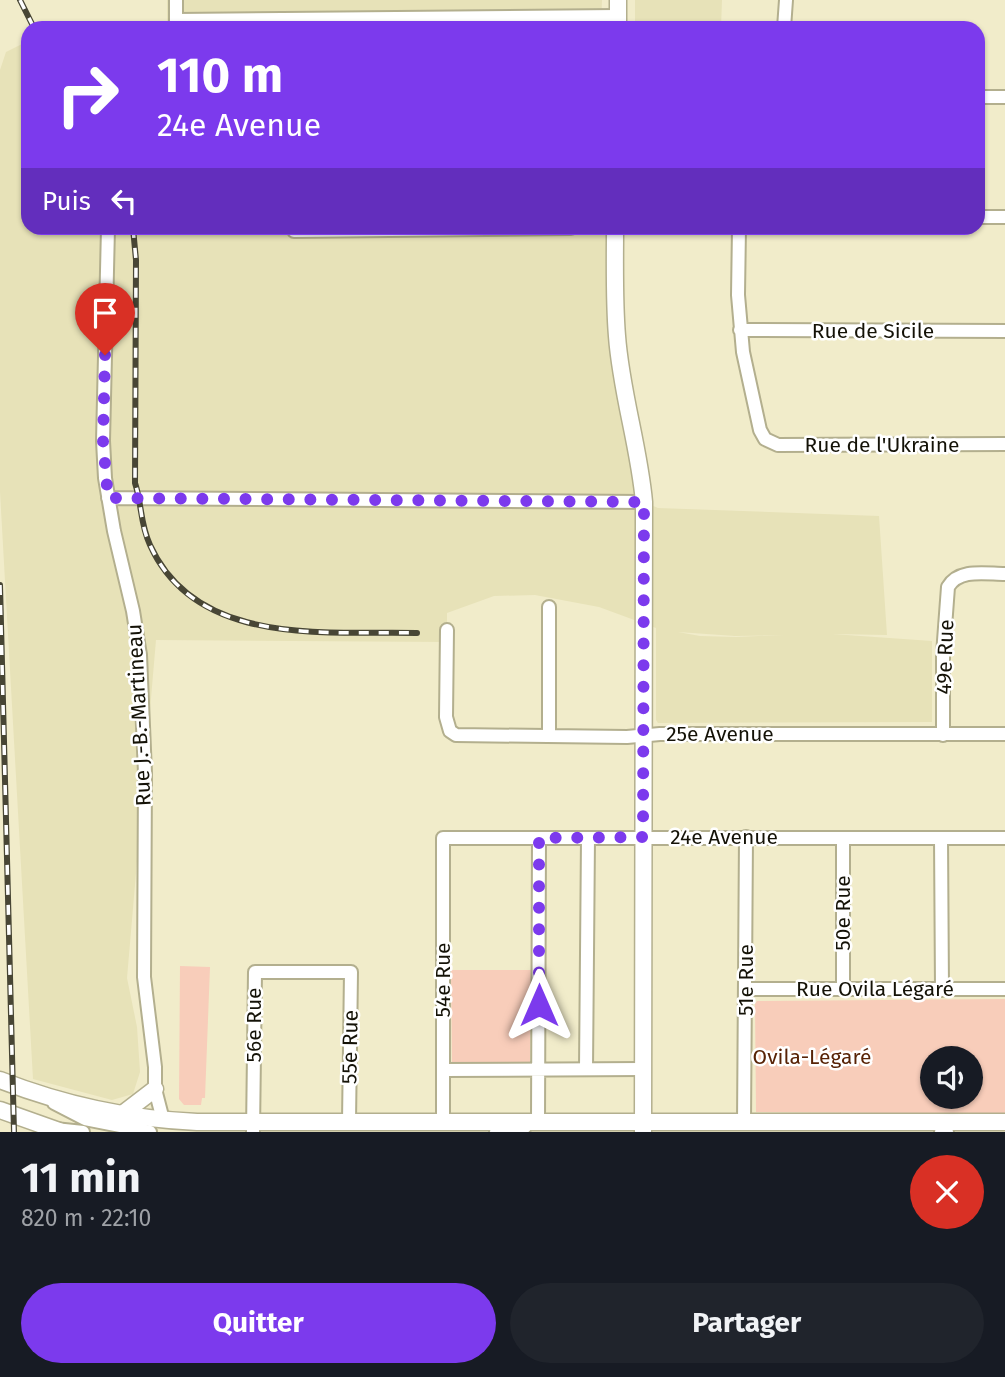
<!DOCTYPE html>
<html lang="fr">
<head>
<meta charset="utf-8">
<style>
	:root { --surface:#171b24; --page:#20242c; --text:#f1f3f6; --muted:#9ea1a6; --accent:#7c3aed }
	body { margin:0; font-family:"Fira Sans",sans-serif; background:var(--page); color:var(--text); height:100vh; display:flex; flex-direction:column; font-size:26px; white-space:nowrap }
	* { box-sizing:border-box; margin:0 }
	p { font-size:23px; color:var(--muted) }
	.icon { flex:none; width:38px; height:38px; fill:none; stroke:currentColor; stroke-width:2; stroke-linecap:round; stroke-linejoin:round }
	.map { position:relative; height:1132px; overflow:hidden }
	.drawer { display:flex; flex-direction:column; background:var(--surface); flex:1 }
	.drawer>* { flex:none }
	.top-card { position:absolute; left:21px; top:21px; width:964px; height:214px; border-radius:21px; box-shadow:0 2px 5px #0004; background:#7c3aed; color:#fff; overflow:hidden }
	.tools { position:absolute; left:920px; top:1046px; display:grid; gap:14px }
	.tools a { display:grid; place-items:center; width:63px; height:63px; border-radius:50%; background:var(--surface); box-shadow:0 2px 5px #0004; font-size:35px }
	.pin { position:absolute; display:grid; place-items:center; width:60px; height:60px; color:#fff; margin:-72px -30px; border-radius:50% 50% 50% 0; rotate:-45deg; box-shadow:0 0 7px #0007 }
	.pin .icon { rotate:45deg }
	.me { position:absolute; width:77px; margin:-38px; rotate:0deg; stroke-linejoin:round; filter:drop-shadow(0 0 5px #0008) }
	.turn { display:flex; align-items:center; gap:24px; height:147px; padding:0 21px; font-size:32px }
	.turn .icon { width:91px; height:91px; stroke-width:2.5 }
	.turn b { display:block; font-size:49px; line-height:60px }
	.then { display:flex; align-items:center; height:66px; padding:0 21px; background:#0003; gap:14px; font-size:26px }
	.round { display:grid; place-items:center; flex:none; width:74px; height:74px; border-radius:37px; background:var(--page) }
	.head { display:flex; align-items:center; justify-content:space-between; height:119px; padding:0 21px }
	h1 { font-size:42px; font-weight:700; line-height:52px }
	.button { display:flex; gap:14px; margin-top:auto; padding:14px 21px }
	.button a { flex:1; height:80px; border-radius:42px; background:var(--accent); color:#fff; font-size:28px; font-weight:700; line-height:80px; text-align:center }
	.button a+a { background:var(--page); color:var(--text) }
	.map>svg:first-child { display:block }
	.built { fill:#e7e2b8; fill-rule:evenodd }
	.green { fill:#f8cdba; fill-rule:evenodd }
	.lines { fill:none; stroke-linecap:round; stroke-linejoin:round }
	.minor-casing { stroke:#b3af8e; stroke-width:16 }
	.major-casing { stroke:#b3af8e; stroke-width:19 }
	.minor { stroke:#fff; stroke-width:12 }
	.major { stroke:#fff; stroke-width:16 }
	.rail-casing { stroke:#484635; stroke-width:6 }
	.rail { stroke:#fff; stroke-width:3.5; stroke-dasharray:10; stroke-linecap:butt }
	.route { stroke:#7c3aed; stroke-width:12; stroke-dasharray:0 21.6 }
	.labels { text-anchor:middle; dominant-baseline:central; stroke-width:5; stroke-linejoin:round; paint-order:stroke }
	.street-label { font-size:21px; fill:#141207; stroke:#fff }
	.park-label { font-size:21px; fill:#582306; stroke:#fff }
</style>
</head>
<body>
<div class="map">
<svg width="1005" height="1132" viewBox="0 0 1005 1132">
	<rect width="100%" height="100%" fill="#f1ecca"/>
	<!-- built -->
	<path class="built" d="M167,0H602L601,28H167Z
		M635,0H722L721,28H635Z
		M28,41V228H614L612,273L644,502L658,508L879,516L887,635L832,634L932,641V722L658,723L656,720V628L599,607L535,595L494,596L447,613V642L156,640L127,978L137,1027L140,1072L133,1094L112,1100L33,1079L0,492V70L6,52ZM678,632L735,636L785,635L736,637L700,636Z"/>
	<!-- green -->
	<path class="green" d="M180,966L210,967L205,1098H202L201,1105H184L179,1099Z
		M451,970H531L530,1066L452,1067Z
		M1005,999V1114L756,1112L755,1004L757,1001ZM933,1059H971V1097H933Z"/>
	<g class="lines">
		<!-- minor casing -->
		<g class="minor-casing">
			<path id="minor" d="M176,20L618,16
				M176,28V0
				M784,28L786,0
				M978,97H1005
				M978,217H1005
				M108,228L103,441L105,478L114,531L133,611L140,655L145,773L144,977L155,1067V1089L163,1120
				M739,228L738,295L743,352L760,430L765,439L778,445L1005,444
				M294,231L571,228
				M740,330L1005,331
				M108,498L644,502
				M549,607V736
				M447,630L446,717L450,731L456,735L627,737L660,734H1005
				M943,735V654L948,587C959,568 986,574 1005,574
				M941,838L942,990
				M746,989H1005
				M843,989V838
				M586,1069L588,838
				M443,1070L643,1069
				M54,1103L85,1119L150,1132
				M443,1122V838H1005
				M538,1122L539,838
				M744,1123L746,837
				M55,1129L83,1132
				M253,1132L255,972H351L349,1122
				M496,1132L525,1127
				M941,1132H947"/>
		</g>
		<!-- major casing -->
		<g class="major-casing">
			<path id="major" d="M618,28V0
				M615,228C615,264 614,300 617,336C621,392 639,446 644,502L643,1132
				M0,1080C64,1105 128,1119 197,1122H1005
				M0,1110L62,1132
				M121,1115L155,1089"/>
		</g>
		<!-- minor -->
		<use href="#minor" class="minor"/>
		<!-- major -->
		<use href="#major" class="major"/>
		<!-- rail casing -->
		<g class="rail-casing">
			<path id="rail" d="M20,0L34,28
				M133,228L136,260L135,483C142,504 140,524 150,545C196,647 325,631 417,633
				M0,585L14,1132"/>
		</g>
		<!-- rail -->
		<use href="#rail" class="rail"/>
	</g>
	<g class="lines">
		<!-- route -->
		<path class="route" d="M105,355L103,441L108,498L644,502L643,837L539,838V1005"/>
	</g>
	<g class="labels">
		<!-- street labels -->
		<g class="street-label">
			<text x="873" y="331">Rue de Sicile</text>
			<text x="882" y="445">Rue de l'Ukraine</text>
			<text transform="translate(945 657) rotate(-88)">49e Rue</text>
			<text transform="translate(139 715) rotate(-93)">Rue J.-B.-Martineau</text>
			<text x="720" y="734">25e Avenue</text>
			<text x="724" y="837">24e Avenue</text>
			<text transform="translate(843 913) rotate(-90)">50e Rue</text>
			<text transform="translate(443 980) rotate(-90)">54e Rue</text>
			<text transform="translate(746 980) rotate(-90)">51e Rue</text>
			<text x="875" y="989">Rue Ovila Légaré</text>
			<text transform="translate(254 1025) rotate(-90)">56e Rue</text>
			<text transform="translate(350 1047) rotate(-89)">55e Rue</text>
		</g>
		<!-- park labels -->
		<g class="park-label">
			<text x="812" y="1057">Ovila-Légaré</text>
		</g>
	</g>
</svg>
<div class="tools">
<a><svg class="icon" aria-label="sound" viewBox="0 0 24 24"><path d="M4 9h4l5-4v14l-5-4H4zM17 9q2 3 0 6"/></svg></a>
</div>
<div class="pin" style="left:105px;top:355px;background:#d93025"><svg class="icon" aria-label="arrive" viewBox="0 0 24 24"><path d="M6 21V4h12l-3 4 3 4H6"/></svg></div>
<svg class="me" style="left:539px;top:1005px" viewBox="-20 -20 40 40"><path d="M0-17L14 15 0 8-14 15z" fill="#7c3aed" stroke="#fff" stroke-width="4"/></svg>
<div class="top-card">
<div class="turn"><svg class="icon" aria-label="right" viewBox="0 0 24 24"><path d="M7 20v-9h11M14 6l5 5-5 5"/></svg><div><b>110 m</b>24e Avenue</div></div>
<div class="then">Puis<svg class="icon" aria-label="left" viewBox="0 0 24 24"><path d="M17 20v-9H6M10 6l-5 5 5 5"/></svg></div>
</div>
</div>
<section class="drawer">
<div class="head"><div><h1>11 min</h1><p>820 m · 22:10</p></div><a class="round" style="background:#d93025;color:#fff"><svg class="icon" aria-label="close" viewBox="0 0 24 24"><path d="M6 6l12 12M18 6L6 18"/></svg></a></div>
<div class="button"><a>Quitter</a><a>Partager</a></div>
</section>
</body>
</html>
